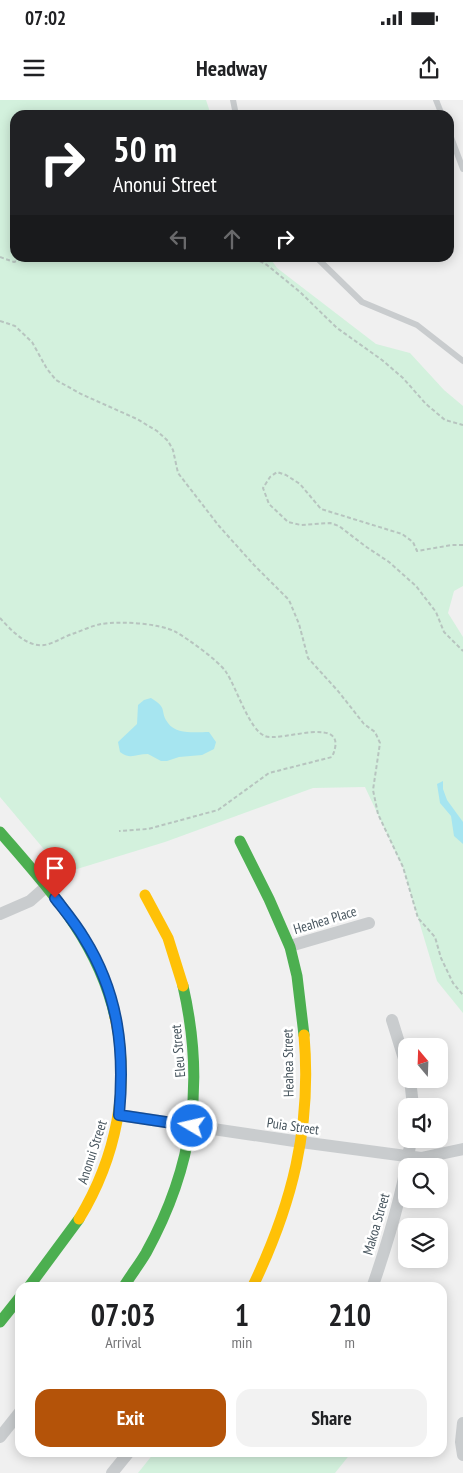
<!DOCTYPE html>
<html lang="en">
<head>
<meta charset="utf-8">
<style>
	:root { --surface:#fff; --page:#f2f2f2; --text:#202124; --muted:#757577; --accent:#b45309 }
	body { margin:0; font-family:"PT Sans Narrow",sans-serif; background:var(--page); color:var(--text); height:100vh; display:flex; flex-direction:column; font-size:19px; white-space:nowrap }
	* { box-sizing:border-box; margin:0 }
	p { font-size:16px; color:var(--muted) }
	.icon { flex:none; width:28px; height:28px; fill:none; stroke:currentColor; stroke-width:2; stroke-linecap:round; stroke-linejoin:round }
	.map { position:relative; flex:1; overflow:hidden }
	.drawer { position:absolute; left:15px; top:1182px; width:432px; height:175px; display:flex; flex-direction:column; background:var(--surface); border-radius:15px; box-shadow:0 2px 12px #0003 }
	.drawer>* { flex:none }
	.hud { position:absolute; left:10px; top:10px; width:444px; height:152px; border-radius:15px; box-shadow:0 2px 12px #0003; background:#202124; color:#fff; overflow:hidden }
	.needle { width:32px; rotate:341deg }
	.tools { position:absolute; left:398px; top:938px; display:grid; gap:10px }
	.tools a { display:grid; place-items:center; width:50px; height:50px; border-radius:10px; background:var(--surface); box-shadow:0 2px 12px #0003; font-size:25px }
	.pin { position:absolute; display:grid; place-items:center; width:42px; height:42px; color:#fff; margin:-51px -21px; border-radius:50% 50% 50% 0; rotate:-45deg; box-shadow:0 0 5px #0007 }
	.pin .icon { rotate:45deg }
	.me { position:absolute; width:55px; margin:-28px; rotate:279deg; stroke-linejoin:round; filter:drop-shadow(0 0 4px #0008) }
	.turn { display:flex; align-items:center; gap:18px; height:105px; padding:0 20px; font-size:22px }
	.turn .icon { width:65px; height:65px; stroke-width:2.5 }
	.turn b { display:block; font-size:35px; line-height:42px }
	.lanes { display:flex; align-items:center; height:48px; padding:0 20px; background:#0003; justify-content:center; gap:25px; direction:ltr }
	.lanes .off { opacity:.35 }
	.eta { display:flex; justify-content:space-evenly; align-items:center; height:85px; text-align:center }
	.eta b { font-size:30px; font-weight:800; line-height:35px }
	.cta { display:flex; gap:10px; margin-top:auto; padding:10px 20px }
	.cta a { flex:1; height:58px; border-radius:15px; background:var(--accent); color:#fff; font-size:20px; font-weight:800; line-height:58px; text-align:center }
	.cta a+a { background:var(--page); color:var(--text) }
	.status { display:flex; justify-content:space-between; align-items:center; height:35px; padding:0 25px; background:var(--surface); direction:ltr }
	.status svg { height:14px; fill:currentColor }
	header { display:flex; justify-content:space-between; align-items:center; height:65px; padding:0 20px; background:var(--surface); font-size:22px; font-weight:800 }
	.map>svg:first-child { display:block }
	.green { fill:#d3f1dd }
	.water { fill:#a6e5f0 }
	.lines { fill:none; stroke-linecap:round; stroke-linejoin:round }
	.path { stroke:#b7c4bf; stroke-width:2; stroke-dasharray:4 2.5; stroke-linecap:butt }
	.lane { stroke:#c9ccce; stroke-width:6 }
	.street { stroke:#c9ccce; stroke-width:12 }
	.fast { stroke:#4caf50; stroke-width:11 }
	.slow { stroke:#ffc107; stroke-width:11 }
	.route-casing { stroke:#114b97; stroke-width:12 }
	.route { stroke:#1a73e8; stroke-width:9 }
	.labels { text-anchor:middle; dominant-baseline:central; stroke-width:5; stroke-linejoin:round; paint-order:stroke }
	.street-label { font-size:14px; fill:#46545d; stroke:#fff }
</style>
</head>
<body>
<div class="status"><b>07:02</b><svg viewBox="0 0 49 12"><path d="M0 12V9h3v3zM5 12V6h3v6zM10 12V3h3v9zM15 12V0h3v12zM26 1h20v11H26zM47 4h2v5h-2z"/></svg></div>
<header><svg class="icon" aria-label="menu" viewBox="0 0 24 24"><path d="M4 6h16M4 12h16M4 18h16"/></svg>Headway<svg class="icon" aria-label="share" viewBox="0 0 24 24"><path d="M12 15V3M7 8l5-5 5 5M5 13v7h14v-7"/></svg></header>
<div class="map">
<svg width="463" height="1373" viewBox="0 0 463 1373">
	<rect width="100%" height="100%" fill="#f0f0f0"/>
	<!-- green -->
	<path class="green" d="M0,0H206L211,15H15V158H270L277,168L376,244L410,253L444,290L463,306V486L454,491L448,513L463,537V913L437,881L403,768L365,687L313,688L165,742L64,773L0,697Z
		M154,1353V1352L351,1353L335,1373H138Z"/>
	<!-- water -->
	<path class="water" d="M151,598C169,609 159,611 168,623C176,635 197,632 209,632L216,642L214,649L202,655L179,657L167,661H161L148,654C136,654 130,660 120,652L118,642L137,624L138,605L144,600Z
		M443,681V689L447,700L463,722V744L454,736L451,716L440,703L437,684Z"/>
	<g class="lines">
		<!-- path -->
		<path class="path" d="M0,157L14,162L25,158
			M254,158L267,165L300,192L337,228L382,260L403,278L426,304L445,320L463,325
			M0,221L15,226L32,242L47,269L56,280L81,294L137,319L157,331L168,341L173,350L178,373L219,426L254,465L289,500L299,524L308,558L338,591L364,624L375,632L380,643L373,690L378,714L403,767L418,818L435,837L441,858L453,883L463,895
			M463,445H452L417,451L413,442L402,434L321,409L300,384L286,375L277,372L270,377L263,388L269,404L288,422L301,425L330,423L339,426L365,446L389,462L416,486L436,512L444,532L463,551
			M0,518C11,530 26,547 44,545C53,544 63,537 72,534C81,531 91,526 101,524C120,521 159,523 176,532C188,539 219,561 226,572C236,586 249,630 265,636C281,643 352,612 332,657L269,673L218,710L148,729L119,731"/>
		<!-- lane -->
		<path class="lane" d="M233,0L236,15
			M436,0L442,15
			M449,32L463,69
			M317,158L362,202L417,225L463,261"/>
		<!-- street -->
		<path class="street" d="M0,814L30,801L47,786
			M290,846L369,823
			M392,920L406,965
			M410,979L413,1006
			M119,1015L301,1042L421,1058L463,1049
			M372,1188C389,1139 404,1090 411,1039
			M463,1323L461,1342L463,1355
			M0,1337L20,1312
			M112,1373L129,1352"/>
		<!-- fast -->
		<path class="fast" d="M0,732C49,789 98,841 115,917
			M240,741L269,799L290,847L297,876L304,935
			M28,1188L79,1119
			M123,1188C130,1176 139,1165 146,1153C194,1066 205,982 183,886
			M0,1222L20,1197"/>
		<!-- slow -->
		<path class="slow" d="M145,795L168,838L183,886
			M79,1119C116,1058 131,987 115,917
			M252,1188C292,1105 312,1028 304,935"/>
	</g>
	<g class="lines">
		<!-- route casing -->
		<g class="route-casing">
			<path id="route" d="M55,798C65,811 76,824 84,838C119,894 125,951 119,1015L192,1026"/>
		</g>
		<!-- route -->
		<use href="#route" class="route"/>
	</g>
	<g class="labels">
		<!-- street labels -->
		<g class="street-label">
			<text transform="translate(325 820) rotate(-17)">Heahea Place</text>
			<text transform="translate(178 951) rotate(-95)">Eleu Street</text>
			<text transform="translate(288 963) rotate(-91)">Heahea Street</text>
			<text transform="translate(293 1026) rotate(8)">Puia Street</text>
			<text transform="translate(92 1052) rotate(-72)">Anonui Street</text>
			<text transform="translate(376 1124) rotate(-74)">Makoa Street</text>
		</g>
	</g>
</svg>
<div class="tools">
<a><svg class="needle" viewBox="-14 -14 28 28"><path d="M0-13l5 13h-10z" fill="#e53935"/><path d="M0 13l5-13h-10z" fill="#757577"/></svg></a>
<a><svg class="icon" aria-label="sound" viewBox="0 0 24 24"><path d="M4 9h4l5-4v14l-5-4H4zM17 9q2 3 0 6"/></svg></a>
<a><svg class="icon" aria-label="search" viewBox="0 0 24 24"><circle cx="10" cy="10" r="6"/><path d="M15 15l6 6"/></svg></a>
<a><svg class="icon" aria-label="layers" viewBox="0 0 24 24"><path d="M12 4l9 5-9 5-9-5zM3 14l9 5 9-5"/></svg></a>
</div>
<div class="pin" style="left:55px;top:798px;background:#d93025"><svg class="icon" aria-label="arrive" viewBox="0 0 24 24"><path d="M6 21V4h12l-3 4 3 4H6"/></svg></div>
<svg class="me" style="left:192px;top:1026px" viewBox="-20 -20 40 40"><circle r="17" fill="#1a73e8" stroke="#fff" stroke-width="3"/><path d="M0-11L8 9 0 5-8 9z" fill="#fff"/></svg>
<div class="hud">
<div class="turn"><svg class="icon" aria-label="right" viewBox="0 0 24 24"><path d="M7 20v-9h11M14 6l5 5-5 5"/></svg><div><b>50 m</b>Anonui Street</div></div>
<div class="lanes"><svg class="icon off" aria-label="left" viewBox="0 0 24 24"><path d="M17 20v-9H6M10 6l-5 5 5 5"/></svg><svg class="icon off" aria-label="ahead" viewBox="0 0 24 24"><path d="M12 20V5M6 11l6-6 6 6"/></svg><svg class="icon" aria-label="right" viewBox="0 0 24 24"><path d="M7 20v-9h11M14 6l5 5-5 5"/></svg></div>
</div>
<section class="drawer">
<div class="eta">
<div><b>07:03</b><p>Arrival</p></div>
<div><b>1</b><p>min</p></div>
<div><b>210</b><p>m</p></div>
</div>
<div class="cta"><a>Exit</a><a>Share</a></div>
</section>
</div>
</body>
</html>
